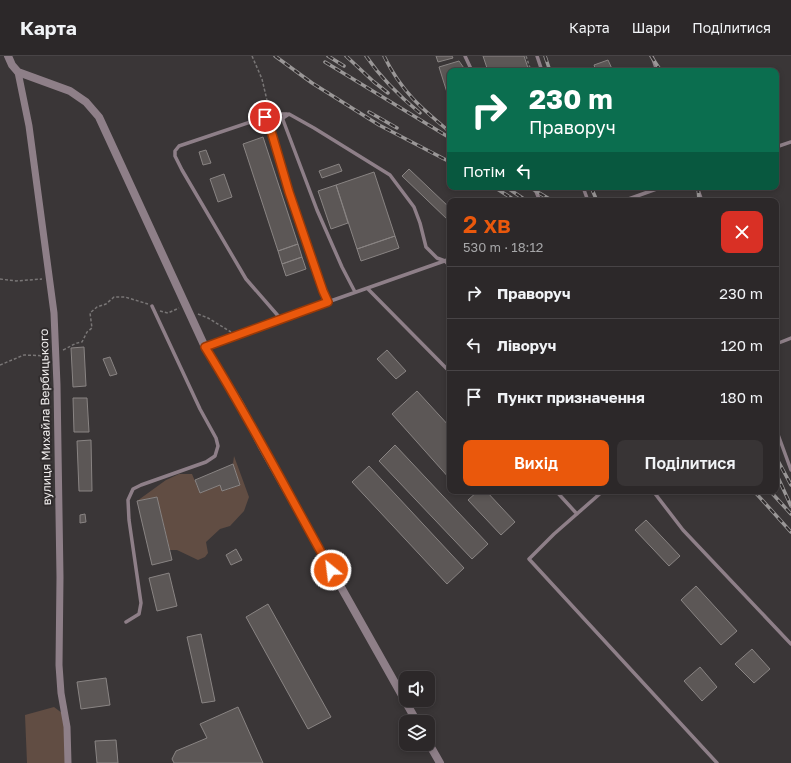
<!DOCTYPE html>
<html lang="uk">
<head>
<meta charset="utf-8">
<style>
	:root { --surface:#2c2829; --page:#383435; --text:#f1f3f6; --muted:#a6a6a8; --line:#484446; --accent:#ea580c }
	body { margin:0; font-family:"Golos Text",sans-serif; background:var(--page); color:var(--text); height:100vh; display:flex; flex-direction:column; font-size:15px; white-space:nowrap }
	* { box-sizing:border-box; margin:0 }
	p { font-size:13px; color:var(--muted) }
	.icon { flex:none; width:22px; height:22px; fill:none; stroke:currentColor; stroke-width:2; stroke-linecap:round; stroke-linejoin:round }
	.map { position:relative; flex:1; overflow:hidden }
	.drawer { position:absolute; left:447px; top:142px; width:332px; height:296px; display:flex; flex-direction:column; background:var(--surface); border-radius:8px; box-shadow:0 2px 6px #0003,0 0 0 1px var(--line) }
	.drawer>* { flex:none }
	.top-card { position:absolute; left:447px; top:12px; width:332px; height:122px; border-radius:8px; box-shadow:0 2px 6px #0003,0 0 0 1px var(--line); background:#0b6e4f; color:#fff; overflow:hidden }
	.tools { position:absolute; left:399px; top:615px; display:grid; gap:8px }
	.tools a { display:grid; place-items:center; width:36px; height:36px; border-radius:8px; background:var(--surface); box-shadow:0 2px 6px #0003,0 0 0 1px var(--line); font-size:20px }
	.pin { position:absolute; display:grid; place-items:center; width:34px; height:34px; color:#fff; margin:-17px; border:2px solid #fff; border-radius:50%; box-shadow:0 1px 4px #0007 }
	.me { position:absolute; width:44px; margin:-22px; rotate:331deg; stroke-linejoin:round; filter:drop-shadow(0 0 3px #0008) }
	.turn { display:flex; align-items:center; gap:14px; height:84px; padding:0 16px; font-size:18px }
	.turn .icon { width:52px; height:52px; stroke-width:2.5 }
	.turn b { display:block; font-size:28px; line-height:34px }
	.then { display:flex; align-items:center; height:38px; padding:0 16px; background:#0003; gap:8px; font-size:15px }
	.round { display:grid; place-items:center; flex:none; width:42px; height:42px; border-radius:8px; background:var(--page) }
	.overview { display:flex; align-items:center; justify-content:space-between; height:68px; padding:0 16px }
	h1 { font-size:24px; font-weight:600; line-height:30px; color:var(--accent) }
	.button { display:flex; gap:8px; margin-top:auto; padding:8px 16px }
	.button a { flex:1; height:46px; border-radius:8px; background:var(--accent); color:#fff; font-size:16px; font-weight:600; line-height:46px; text-align:center }
	.button a+a { background:var(--page); color:var(--text) }
	ul { padding:0; list-style:none }
	li { display:flex; align-items:center; gap:12px; height:52px; padding:0 16px; border-top:1px solid var(--line) }
	li div { flex:1 }
	li b { display:block; font-size:15px }
	li em { font-style:normal }
	header { display:flex; align-items:center; gap:24px; box-sizing:border-box; height:56px; padding:0 20px; background:var(--surface); border-bottom:1px solid var(--line) }
	header strong { font-size:19px }
	nav { display:flex; gap:22px; margin-inline-start:auto; font-size:14px }
	.map>svg:first-child { display:block }
	.green { fill:#614d43 }
	.building { fill:#5c5756; stroke:#898483 }
	.lines { fill:none; stroke-linecap:round; stroke-linejoin:round }
	.path { stroke:#797676; stroke-width:1.5; stroke-dasharray:3 2; stroke-linecap:butt }
	.service { stroke:#8e7f88; stroke-width:3.5 }
	.minor { stroke:#8e7f88; stroke-width:7 }
	.tertiary { stroke:#8e7f88; stroke-width:8 }
	.rail-casing { stroke:#9a9797; stroke-width:3.5 }
	.rail { stroke:#302c2d; stroke-width:2; stroke-dasharray:6; stroke-linecap:butt }
	.route-casing { stroke:#983908; stroke-width:10 }
	.route { stroke:#ea580c; stroke-width:7 }
	.labels { text-anchor:middle; dominant-baseline:central; stroke-width:4; stroke-linejoin:round; paint-order:stroke }
	.street-label { font-size:12px; fill:#efecec; stroke:#302c2d }
</style>
</head>
<body>
<header>
<strong>Карта</strong>
<nav><a>Карта</a><a>Шари</a><a>Поділитися</a></nav>
</header>
<div class="map">
<svg width="791" height="707" viewBox="0 0 791 707">
	<rect width="100%" height="100%" fill="#3a3637"/>
	<!-- green -->
	<path class="green" d="M234,400L249,441L244,455L230,470L220,473L206,486L208,497L205,501L198,504L177,494H170L157,441L137,445L166,424L179,418H192L200,437L220,429L223,435L240,429L233,408Z
		M54,651L62,657L65,673L66,707H27L25,659Z"/>
	<!-- building -->
	<path class="building" d="M436,0H452L453,2L438,6Z
		M483,0H524L529,15H488Z
		M608,4L613,15H596L594,9Z
		M459,5L466,15H450V46L439,11Z
		M263,81L298,188L278,195L243,88Z
		M206,94L211,107L203,109L199,96Z
		M339,108L342,115L322,122L319,115Z
		M409,113L450,152V161L448,164L402,120Z
		M374,116L395,180L357,193L336,129Z
		M224,118L232,141L218,146L210,123Z
		M336,129L348,167L331,173L318,135Z
		M395,180L399,192L361,205L357,193Z
		M298,188L302,201L282,208L278,195Z
		M302,201L306,213L286,220L282,208Z
		M84,291L86,330L73,331L71,292Z
		M387,294L406,315L396,323L377,303Z
		M110,301L117,318L110,320L103,303Z
		M417,335L450,371V423L392,358Z
		M73,342H87L89,376H74Z
		M91,384L92,435H79L77,385Z
		M395,389L488,488L472,503L379,405Z
		M233,408L240,429L222,435L220,429L200,437L195,424Z
		M369,410L464,512L447,528L352,426Z
		M478,435H486L515,466L501,479L468,444Z
		M157,441L172,504L152,509L137,445Z
		M85,458L86,466L80,467V459Z
		M646,464L680,500L669,510L635,474Z
		M236,493L242,504L231,509L226,499Z
		M169,517L177,550L157,555L149,522Z
		M696,530L737,575L721,589L681,544Z
		M268,548L331,661L308,673L246,561Z
		M201,578L215,645L202,647L187,581Z
		M752,593L770,613L754,627L735,608Z
		M700,611L717,631L702,645L684,625Z
		M106,622L110,649L81,653L77,626Z
		M238,651L263,707H174L172,703L176,695L207,682L200,668Z
		M116,684L118,707H97L95,685Z"/>
	<g class="lines">
		<!-- path -->
		<path class="path" d="M252,0L262,23L269,53
			M526,0L531,15
			M0,223L16,225L42,223
			M160,255L168,257L179,252
			M198,258L208,262L231,276
			M63,294C70,291 74,287 82,286L87,276L92,272L90,257L97,251L106,248L114,241H125L148,248
			M0,309L24,299L50,300"/>
		<!-- service -->
		<path class="service" d="M465,0L472,15
			M537,0L542,15
			M652,0L657,15
			M287,58H271L268,61L269,68L301,170L323,235L328,246
			M268,61H265L185,88L179,90L175,95V100L182,114L246,223L280,262
			M776,91L791,86
			M534,131L540,145
			M583,131L588,145
			M697,131L702,145
			M623,145L662,131
			M367,232L450,316
			M355,236L342,211L317,154L283,64V62L289,58L314,72L390,119L414,151L420,167L426,191L437,202L445,205L450,210
			M776,288L791,282
			M205,291L268,267L450,203
			M776,373L791,414
			M556,435L577,458
			M603,435L554,478L529,503L717,707
			M653,435L683,474L791,588
			M126,566L139,558L141,547L129,464L128,444L133,433L141,429L206,406L215,400L218,390L216,382L200,353L152,250"/>
		<!-- minor -->
		<path class="minor" d="M18,16L29,70L54,257L57,329L60,521L59,609L61,637L67,671L68,707"/>
		<!-- tertiary -->
		<path class="tertiary" d="M8,0L12,9L18,16L70,35L86,46L99,61L205,291L240,348L261,389L417,666
			M428,686L440,707"/>
		<!-- rail casing -->
		<g class="rail-casing">
			<path id="rail" d="M275,0L312,27L379,69L450,106
				M328,0L344,10
				M346,0L374,26L388,37
				M366,0C381,22 399,40 420,57
				M384,0C401,35 421,52 450,76
				M545,0L550,15
				M651,0L661,15
				M325,6L450,82
				M369,56L397,72
				M494,131L516,145
				M506,131L527,145
				M529,131L553,145
				M591,131L597,145
				M698,131L699,145
				M776,401L791,429
				M776,417L791,450
				M754,435L791,476
				M770,435L791,458"/>
		</g>
		<!-- rail -->
		<use href="#rail" class="rail"/>
	</g>
	<g class="lines">
		<!-- route casing -->
		<g class="route-casing">
			<path id="route" d="M265,61H268L269,68L289,136L323,235L328,246L205,291C250,363 289,439 331,514"/>
		</g>
		<!-- route -->
		<use href="#route" class="route"/>
	</g>
	<g class="labels">
		<!-- street labels -->
		<g class="street-label">
			<text transform="translate(45 361) rotate(-91)">вулиця Михайла Вербицького</text>
		</g>
	</g>
</svg>
<div class="tools">
<a><svg class="icon" aria-label="sound" viewBox="0 0 24 24"><path d="M4 9h4l5-4v14l-5-4H4zM17 9q2 3 0 6"/></svg></a>
<a><svg class="icon" aria-label="layers" viewBox="0 0 24 24"><path d="M12 4l9 5-9 5-9-5zM3 14l9 5 9-5"/></svg></a>
</div>
<div class="pin" style="left:265px;top:61px;background:#d93025"><svg class="icon" aria-label="arrive" viewBox="0 0 24 24"><path d="M6 21V4h12l-3 4 3 4H6"/></svg></div>
<svg class="me" style="left:331px;top:514px" viewBox="-20 -20 40 40"><circle r="17" fill="#ea580c" stroke="#fff" stroke-width="3"/><path d="M0-11L8 9 0 5-8 9z" fill="#fff"/></svg>
<div class="top-card">
<div class="turn"><svg class="icon" aria-label="right" viewBox="0 0 24 24"><path d="M7 20v-9h11M14 6l5 5-5 5"/></svg><div><b>230 m</b>Праворуч</div></div>
<div class="then">Потім<svg class="icon" aria-label="left" viewBox="0 0 24 24"><path d="M17 20v-9H6M10 6l-5 5 5 5"/></svg></div>
</div>
<section class="drawer">
<div class="overview"><div><h1>2 хв</h1><p>530 m · 18:12</p></div><a class="round" style="background:#d93025;color:#fff"><svg class="icon" aria-label="close" viewBox="0 0 24 24"><path d="M6 6l12 12M18 6L6 18"/></svg></a></div>
<ul>
<li><svg class="icon" aria-label="right" viewBox="0 0 24 24"><path d="M7 20v-9h11M14 6l5 5-5 5"/></svg><div><b>Праворуч</b></div><em>230 m</em></li>
<li><svg class="icon" aria-label="left" viewBox="0 0 24 24"><path d="M17 20v-9H6M10 6l-5 5 5 5"/></svg><div><b>Ліворуч</b></div><em>120 m</em></li>
<li><svg class="icon" aria-label="arrive" viewBox="0 0 24 24"><path d="M6 21V4h12l-3 4 3 4H6"/></svg><div><b>Пункт призначення</b></div><em>180 m</em></li>
</ul>
<div class="button"><a>Вихід</a><a>Поділитися</a></div>
</section>
</div>
</body>
</html>
